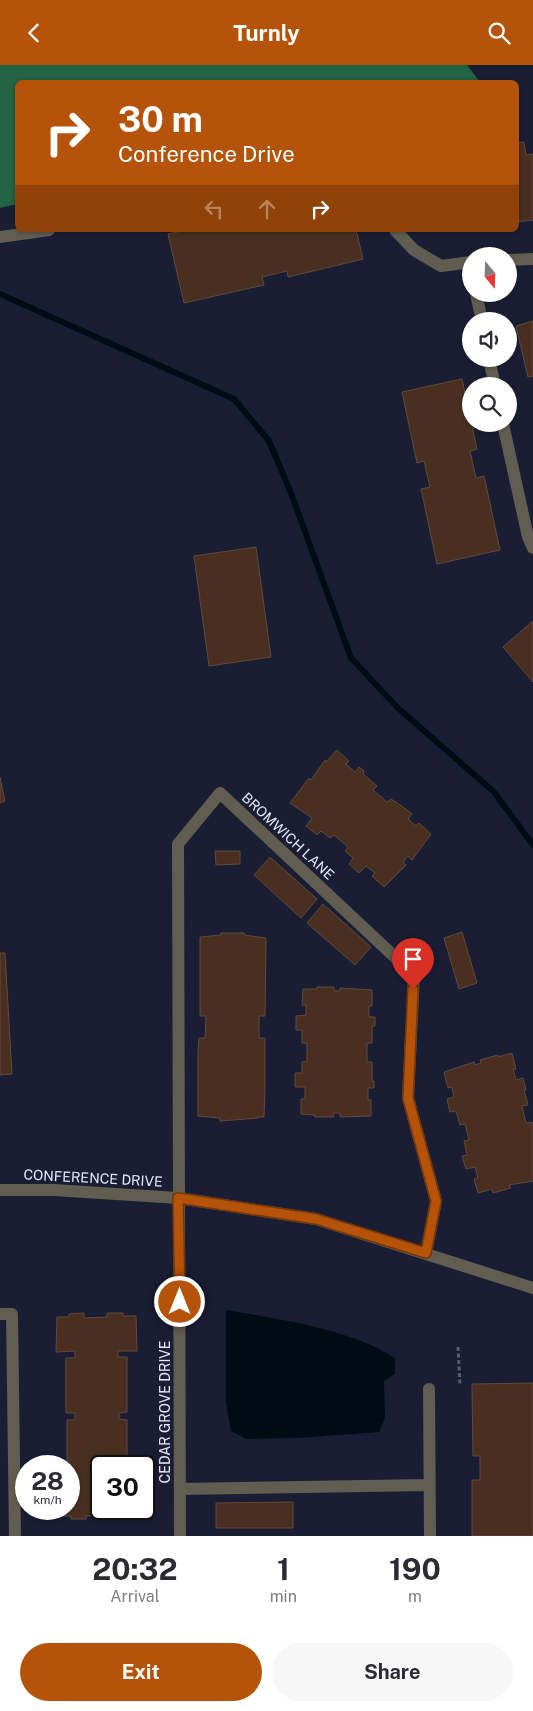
<!DOCTYPE html>
<html lang="en">
<head>
<meta charset="utf-8">
<style>
	:root { --surface:#fff; --page:#f7f7f7; --text:#2b2b33; --muted:#7c7c81; --accent:#b45309 }
	body { margin:0; font-family:"Public Sans",sans-serif; background:var(--page); color:var(--text); height:100vh; display:flex; flex-direction:column; font-size:19px; white-space:nowrap }
	* { box-sizing:border-box; margin:0 }
	p { font-size:16px; color:var(--muted) }
	.icon { flex:none; width:28px; height:28px; fill:none; stroke:currentColor; stroke-width:2; stroke-linecap:round; stroke-linejoin:round }
	.map { position:relative; height:1471px; overflow:hidden }
	.drawer { display:flex; flex-direction:column; background:var(--surface); flex:1 }
	.drawer>* { flex:none }
	.banner { position:absolute; left:15px; top:15px; width:504px; height:152px; border-radius:8px; box-shadow:0 1px 4px #0004; background:#b45309; color:#fff; overflow:hidden }
	.needle { width:32px; rotate:161deg }
	.buttons { position:absolute; left:462px; top:182px; display:grid; gap:10px }
	.buttons a { display:grid; place-items:center; width:55px; height:55px; border-radius:50%; background:var(--surface); box-shadow:0 1px 4px #0004; font-size:25px }
	.speed { position:absolute; left:15px; top:1390px; display:flex; gap:10px; font-size:25px; font-weight:700; text-align:center }
	.speed>* { display:grid; place-content:center; width:65px; height:65px; border-radius:50%; background:var(--surface); box-shadow:0 1px 4px #0004; line-height:1 }
	.speed small { font-size:12px; font-weight:400 }
	.speed .limit { border:2px solid #111; border-radius:8px; background:#fff; color:#111 }
	.pin { position:absolute; display:grid; place-items:center; width:42px; height:42px; color:#fff; margin:-51px -21px; border-radius:50% 50% 50% 0; rotate:-45deg; box-shadow:0 0 5px #0007 }
	.pin .icon { rotate:45deg }
	.me { position:absolute; width:55px; margin:-28px; rotate:0deg; stroke-linejoin:round; filter:drop-shadow(0 0 4px #0008) }
	.turn { display:flex; align-items:center; gap:18px; height:105px; padding:0 20px; font-size:22px }
	.turn .icon { width:65px; height:65px; stroke-width:2.5 }
	.turn b { display:block; font-size:35px; line-height:42px }
	.lanes { display:flex; align-items:center; height:48px; padding:0 20px; background:#0003; justify-content:center; gap:25px; direction:ltr }
	.lanes .off { opacity:.35 }
	.eta { display:flex; justify-content:space-evenly; align-items:center; height:85px; text-align:center }
	.eta b { font-size:30px; font-weight:700; line-height:35px }
	.action { display:flex; gap:10px; margin-top:auto; padding:10px 20px }
	.action a { flex:1; height:58px; border-radius:30px; background:var(--accent); color:#fff; font-size:20px; font-weight:700; line-height:58px; text-align:center }
	.action a+a { background:var(--page); color:var(--text) }
	header { display:flex; justify-content:space-between; align-items:center; height:65px; padding:0 20px; background:var(--accent); color:#fff; font-size:22px; font-weight:700 }
	.map>svg:first-child { display:block }
	.forest { fill:#226443 }
	.water { fill:#000c14 }
	.lines { fill:none; stroke-linecap:round; stroke-linejoin:round }
	.stream { stroke:#000c14; stroke-width:6 }
	.building { fill:#482f20; stroke:#644a3a }
	.path { stroke:#585d72; stroke-width:3; stroke-dasharray:4 2.5; stroke-linecap:butt }
	.street { stroke:#625d51; stroke-width:12 }
	.route-casing { stroke:#753606; stroke-width:12 }
	.route { stroke:#b45309; stroke-width:9 }
	.labels { text-anchor:middle; dominant-baseline:central; stroke-width:5; stroke-linejoin:round; paint-order:stroke }
	.street-label { font-size:14px; fill:#e3e8f8; stroke:#1a1e35 }
</style>
</head>
<body>
<header><svg class="icon" aria-label="back" viewBox="0 0 24 24"><path d="M15 5l-7 7 7 7"/></svg>Turnly<svg class="icon" aria-label="search" viewBox="0 0 24 24"><circle cx="10" cy="10" r="6"/><path d="M15 15l6 6"/></svg></header>
<div class="map">
<svg width="533" height="1471" viewBox="0 0 533 1471">
	<rect width="100%" height="100%" fill="#1a1e35"/>
	<!-- forest -->
	<path class="forest" d="M0,0H467L480,17L18,18L17,139L0,143Z"/>
	<!-- water -->
	<path class="water" d="M226,1245C278,1254 351,1264 395,1293V1309L384,1316L385,1353L379,1367L299,1373L246,1374L231,1366L226,1338Z"/>
	<g class="lines">
		<!-- stream -->
		<path class="stream" d="M0,229L234,334L269,376L291,428L351,593L398,643L494,727L533,780"/>
	</g>
	<!-- building -->
	<path class="building" d="M524,77L526,90L533,89V155L516,157V78Z
		M187,165H356L363,194L288,212L287,206L262,212L264,220L184,238L168,169Z
		M533,256V311L528,312L516,261Z
		M462,314L477,384L470,386L476,413L484,411L500,485L437,499L421,424L430,422L424,396L417,398L402,327Z
		M256,482L271,592L209,601L194,491Z
		M533,556V617L503,582Z
		M337,685L349,696L346,699L355,707L359,702L364,706L363,709L377,721L373,725L387,737L391,734L406,744L412,749L408,754L416,761L419,758L431,769L412,795L408,791L403,797L406,800L384,822L372,811L375,808L366,801L359,808L349,799L353,793L345,786L348,782L334,770L330,773L321,766L317,770L306,761L312,753L290,738L309,713L311,715L325,695L326,697Z
		M0,712L5,736L0,738Z
		M215,786H240V799L216,800Z
		M270,792L317,834L301,853L254,810Z
		M323,839L371,882L355,900L307,858Z
		M462,867L477,918L459,924L444,873Z
		M221,868H244V870L266,873L265,951H259V973H265V1025L264,1052H258V1053L220,1056V1053L198,1051V986L199,973H205L206,951H200V872L221,870Z
		M0,888H5L12,1009L0,1010Z
		M317,922H334V926H340V923L372,925V941H369V952H375V961H372V978H367V997H372V1016H374V1023H368V1035H371V1051L340,1052V1048H333L334,1052H315V1050L301,1049V1034H305V1022H295V1008H302V997L307,996V978H302V965H296V951L306,950V940H302L303,924H317Z
		M512,988L516,1004H513L516,1015L523,1013L526,1025H524L528,1040L522,1041L526,1058L532,1057L533,1061V1116L509,1120L511,1123L493,1128L492,1124L478,1128L474,1114L478,1113L475,1102L466,1104L462,1091L467,1090L464,1076L469,1075L465,1059L460,1060L456,1046L450,1047L447,1034L454,1032L452,1022L448,1023L444,1007L474,997L475,1000L481,998L480,995L498,990V992Z
		M84,1248V1253L107,1252V1248H123V1251H136L137,1286H118V1292H127V1347L119,1348V1354L127,1355V1401H101V1444H138V1450H124V1454H109L108,1450L86,1451V1454H71V1451H57V1444H69V1416H75V1410L69,1409L67,1401V1355H75V1348H66V1293H75V1286L56,1287L57,1252H69V1249Z
		M533,1318V1471H472V1415H480V1391H473L472,1319Z
		M293,1437V1463H216V1438Z"/>
	<g class="lines">
		<!-- path -->
		<path class="path" d="M458,1282L460,1320"/>
		<!-- street -->
		<path class="street" d="M395,165L414,185L441,201L471,197
			M0,172L49,165
			M509,195L533,194
			M476,229L482,256
			M489,294L495,321
			M503,359L528,472L533,483
			M0,1125H54L178,1133L316,1154L533,1223
			M0,1249H12L15,1471
			M429,1324L430,1471
			M180,1424L429,1420
			M180,1471L178,779L220,728L414,910L408,1033L436,1136L426,1188"/>
	</g>
	<g class="lines">
		<!-- route casing -->
		<g class="route-casing">
			<path id="route" d="M180,1237L178,1133L316,1154L426,1188L436,1136L408,1033L413,924"/>
		</g>
		<!-- route -->
		<use href="#route" class="route"/>
	</g>
	<g class="labels">
		<!-- street labels -->
		<g class="street-label">
			<text transform="translate(288 771) rotate(43)">BROMWICH LANE</text>
			<text transform="translate(93 1113) rotate(3)">CONFERENCE DRIVE</text>
			<text transform="translate(165 1347) rotate(-90)">CEDAR GROVE DRIVE</text>
		</g>
	</g>
</svg>
<div class="buttons">
<a><svg class="needle" viewBox="-14 -14 28 28"><path d="M0-13l5 13h-10z" fill="#e53935"/><path d="M0 13l5-13h-10z" fill="#7c7c81"/></svg></a>
<a><svg class="icon" aria-label="sound" viewBox="0 0 24 24"><path d="M4 9h4l5-4v14l-5-4H4zM17 9q2 3 0 6"/></svg></a>
<a><svg class="icon" aria-label="search" viewBox="0 0 24 24"><circle cx="10" cy="10" r="6"/><path d="M15 15l6 6"/></svg></a>
</div>
<div class="speed"><div>28<small>km/h</small></div><div class="limit">30</div></div>
<div class="pin" style="left:413px;top:924px;background:#d93025"><svg class="icon" aria-label="arrive" viewBox="0 0 24 24"><path d="M6 21V4h12l-3 4 3 4H6"/></svg></div>
<svg class="me" style="left:180px;top:1237px" viewBox="-20 -20 40 40"><circle r="17" fill="#b45309" stroke="#fff" stroke-width="3"/><path d="M0-11L8 9 0 5-8 9z" fill="#fff"/></svg>
<div class="banner">
<div class="turn"><svg class="icon" aria-label="right" viewBox="0 0 24 24"><path d="M7 20v-9h11M14 6l5 5-5 5"/></svg><div><b>30 m</b>Conference Drive</div></div>
<div class="lanes"><svg class="icon off" aria-label="left" viewBox="0 0 24 24"><path d="M17 20v-9H6M10 6l-5 5 5 5"/></svg><svg class="icon off" aria-label="ahead" viewBox="0 0 24 24"><path d="M12 20V5M6 11l6-6 6 6"/></svg><svg class="icon" aria-label="right" viewBox="0 0 24 24"><path d="M7 20v-9h11M14 6l5 5-5 5"/></svg></div>
</div>
</div>
<section class="drawer">
<div class="eta">
<div><b>20:32</b><p>Arrival</p></div>
<div><b>1</b><p>min</p></div>
<div><b>190</b><p>m</p></div>
</div>
<div class="action"><a>Exit</a><a>Share</a></div>
</section>
</body>
</html>
